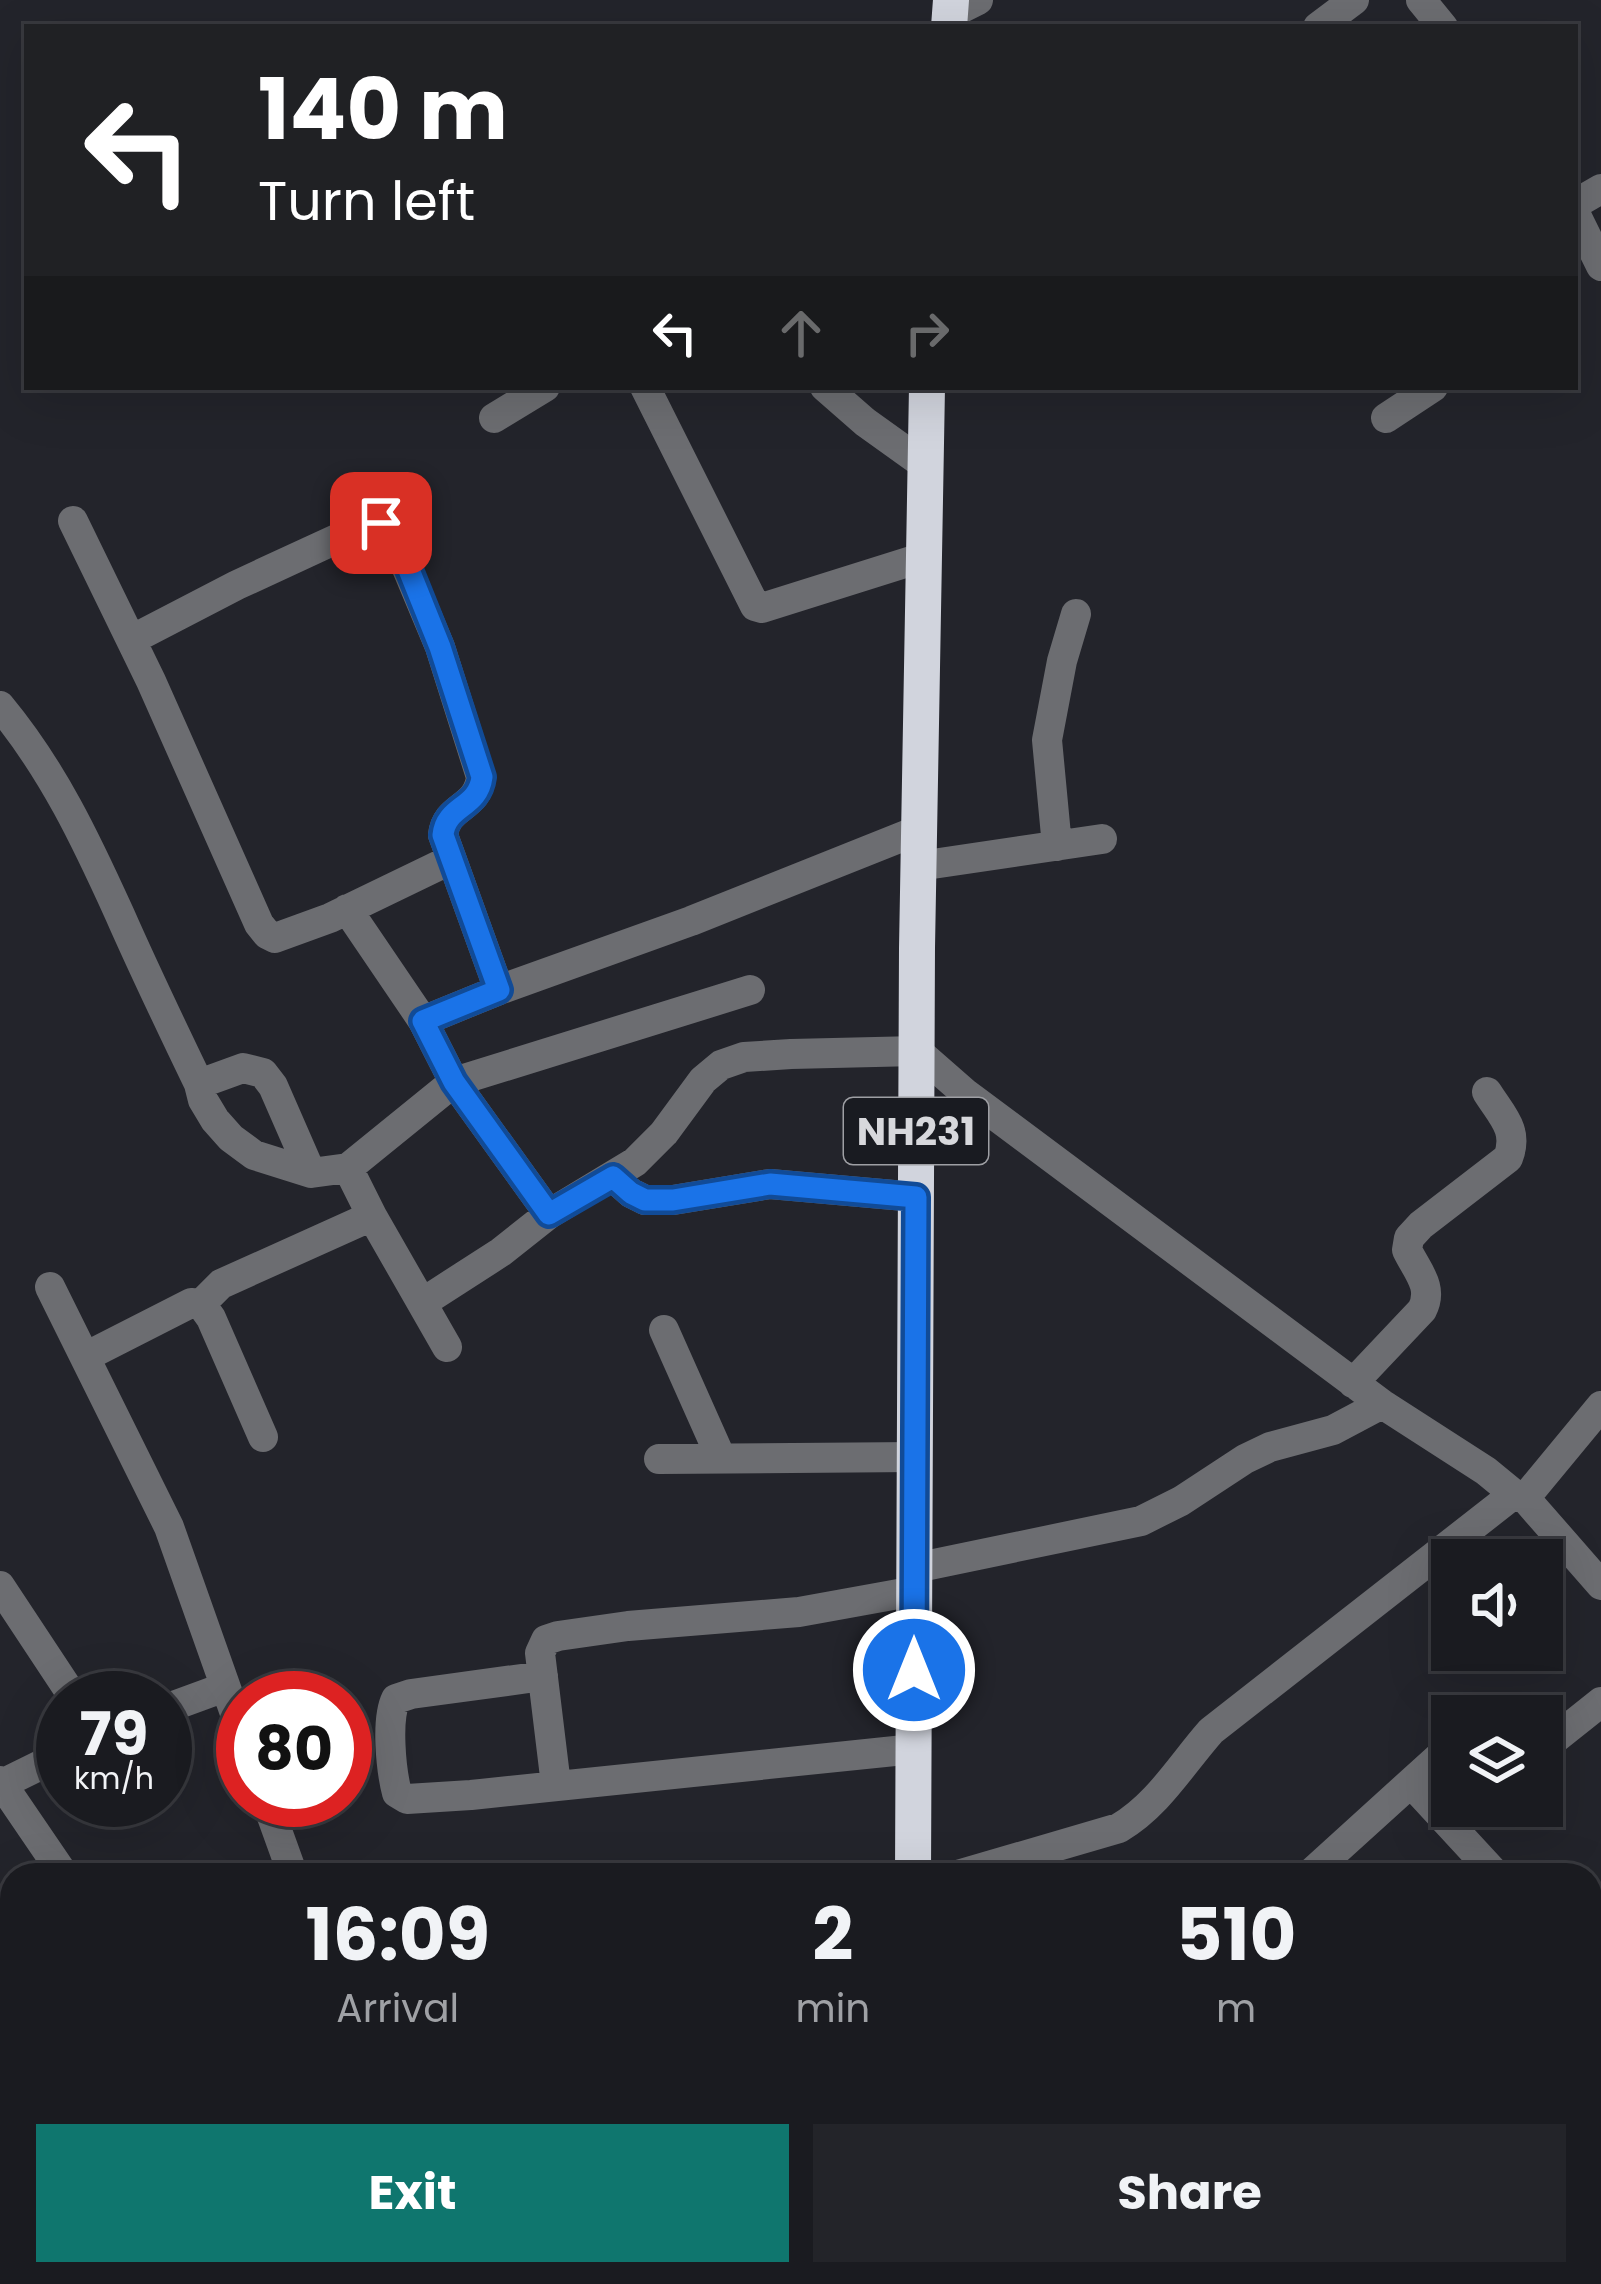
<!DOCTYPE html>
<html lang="en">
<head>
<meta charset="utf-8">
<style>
	:root { --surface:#1a1b20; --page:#232429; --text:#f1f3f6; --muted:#9fa1a5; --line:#38393e; --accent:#0f766e }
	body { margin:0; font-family:Poppins,sans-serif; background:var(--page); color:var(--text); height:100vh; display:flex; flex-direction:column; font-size:45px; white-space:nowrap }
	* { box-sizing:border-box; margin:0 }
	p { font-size:39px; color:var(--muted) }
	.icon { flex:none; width:66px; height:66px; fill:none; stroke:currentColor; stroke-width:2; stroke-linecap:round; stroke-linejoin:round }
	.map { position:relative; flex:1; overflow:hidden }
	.side { position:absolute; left:0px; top:1863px; width:1602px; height:423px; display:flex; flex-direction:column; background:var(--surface); border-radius:36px 36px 0 0; box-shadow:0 12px 48px #0002,0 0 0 3px var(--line) }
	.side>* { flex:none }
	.hud { position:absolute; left:24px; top:24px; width:1554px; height:366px; border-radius:0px; box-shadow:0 12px 48px #0002,0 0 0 3px var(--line); background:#202124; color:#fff; overflow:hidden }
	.buttons { position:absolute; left:1431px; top:1539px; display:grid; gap:24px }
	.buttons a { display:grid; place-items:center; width:132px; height:132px; border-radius:0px; background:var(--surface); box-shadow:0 12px 48px #0002,0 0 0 3px var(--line); font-size:60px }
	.speed { position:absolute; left:36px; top:1671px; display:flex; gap:24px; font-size:60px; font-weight:700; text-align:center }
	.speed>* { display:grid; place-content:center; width:156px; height:156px; border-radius:50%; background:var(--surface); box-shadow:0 12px 48px #0002,0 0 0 3px var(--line); line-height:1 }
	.speed small { font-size:30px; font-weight:400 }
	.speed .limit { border:18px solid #d22; background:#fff; color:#111 }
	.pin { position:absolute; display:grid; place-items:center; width:102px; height:102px; color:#fff; margin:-51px; border-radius:24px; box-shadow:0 6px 18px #0006 }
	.me { position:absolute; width:132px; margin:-66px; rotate:0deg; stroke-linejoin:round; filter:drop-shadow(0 0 9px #0008) }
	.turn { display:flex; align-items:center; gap:42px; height:252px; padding:0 36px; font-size:54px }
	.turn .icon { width:156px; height:156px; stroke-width:2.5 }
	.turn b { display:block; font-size:84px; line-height:102px }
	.lanes { display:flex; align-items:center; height:114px; padding:0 36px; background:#0003; justify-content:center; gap:60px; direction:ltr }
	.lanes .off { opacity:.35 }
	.eta { display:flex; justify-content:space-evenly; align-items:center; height:204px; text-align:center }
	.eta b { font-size:72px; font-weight:700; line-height:84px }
	.action { display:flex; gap:24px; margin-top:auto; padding:24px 36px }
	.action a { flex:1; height:138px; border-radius:0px; background:var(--accent); color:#fff; font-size:48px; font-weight:700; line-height:138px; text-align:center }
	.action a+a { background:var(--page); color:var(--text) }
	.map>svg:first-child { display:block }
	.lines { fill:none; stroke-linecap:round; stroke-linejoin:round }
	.minor { stroke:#6c6d71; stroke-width:30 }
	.highway { stroke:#d1d4dd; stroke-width:36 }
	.route-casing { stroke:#114b97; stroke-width:30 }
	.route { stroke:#1a73e8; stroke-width:21 }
	.labels { text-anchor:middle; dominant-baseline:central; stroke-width:12; stroke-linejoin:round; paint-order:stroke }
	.shield { fill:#191b21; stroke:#9e9fa4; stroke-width:3 }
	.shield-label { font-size:39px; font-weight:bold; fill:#d7d8dc }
</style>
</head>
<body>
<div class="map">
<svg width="1601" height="2284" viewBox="0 0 1601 2284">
	<rect width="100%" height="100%" fill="#23242b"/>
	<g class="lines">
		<!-- minor -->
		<path class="minor" d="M1421,0L1443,27
			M950,14L978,0
			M1318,27L1354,0
			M1575,204L1601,189
			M1575,213L1601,266
			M645,387L755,606L762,608L924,557
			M825,387L865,422L925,465
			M494,418L545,387
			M1386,418L1433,387
			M73,521L151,681L259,924L267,934L275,938L330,918L450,860
			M131,640L237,585L369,524L381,523L390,528L440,647L481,777C478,809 446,805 443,835L499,990
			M0,706C53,770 86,840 120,915C145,972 172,1028 199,1084L203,1100L215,1120L231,1138L254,1155L311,1173L348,1168L454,1082L750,990
			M1057,846L1047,740L1062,661L1076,614
			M919,866L1102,839
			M347,909L423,1021L454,1082L549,1214
			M423,1021L499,990L691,921L919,830
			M199,1084L243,1068L263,1073L273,1086L311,1173
			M348,1168L372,1216L447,1347
			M613,1177L631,1193L645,1200H673L770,1184L916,1197
			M50,1287L169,1527L243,1736
			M422,1303L501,1252L549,1214L635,1162L664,1133L703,1080L721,1065L744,1057L791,1054L917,1051L965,1093L1382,1404L1486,1471L1514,1494L1525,1498L1601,1585
			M201,1304L221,1284L372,1216
			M664,1330L721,1458
			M85,1357L191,1303L201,1304L211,1318L263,1437
			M1353,1383L1422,1310C1434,1287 1417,1271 1407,1250L1409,1238L1421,1225L1508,1158C1519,1130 1502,1116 1487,1092
			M659,1459L915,1457
			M1525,1498L1601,1406
			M915,1568L1141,1521L1181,1501L1245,1459L1270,1447L1333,1430L1382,1404
			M0,1586L74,1698
			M543,1676L411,1694L396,1699C386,1719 391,1770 397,1793L407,1799L471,1795L914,1749
			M165,1709L225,1687
			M1542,1749L1601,1702
			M0,1781L64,1875
			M2,1784L63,1754
			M1412,1784L1496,1875
			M556,1785L540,1653L546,1640L558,1636L628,1626L799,1612L915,1591
			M266,1800L293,1875
			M958,1875L1119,1828C1158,1805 1181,1765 1211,1731L1514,1494
			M1309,1875L1449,1748
			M1590,1977L1596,1984
			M1590,2147L1601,2150
			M0,2183L12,2179
			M277,2274L281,2284
			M409,2274L412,2284
			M579,2274L584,2284
			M721,2274L723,2278
			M1240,2274L1246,2284"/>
		<!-- highway -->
		<path class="highway" d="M949,27L951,0
			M913,1875L917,948L927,387
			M914,2274V2284"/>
	</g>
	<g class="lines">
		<!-- route casing -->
		<g class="route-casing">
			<path id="route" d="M381,523L389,528L397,540L440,647L482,777C478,809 446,805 443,835L499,990L423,1021L454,1082L549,1214L613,1177L631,1193L645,1200H673L770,1184L916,1197L914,1670"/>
		</g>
		<!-- route -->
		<use href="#route" class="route"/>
	</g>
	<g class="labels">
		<!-- shield labels -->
		<rect class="shield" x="844" y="1098" width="144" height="66" rx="9"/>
		<g class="shield-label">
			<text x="916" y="1131">NH231</text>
		</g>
	</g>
</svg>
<div class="buttons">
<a><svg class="icon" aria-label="sound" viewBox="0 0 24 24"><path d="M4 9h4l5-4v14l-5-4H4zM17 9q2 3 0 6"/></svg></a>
<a><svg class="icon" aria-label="layers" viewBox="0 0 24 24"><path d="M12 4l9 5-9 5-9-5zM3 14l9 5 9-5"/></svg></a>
</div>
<div class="speed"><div>79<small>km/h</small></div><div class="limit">80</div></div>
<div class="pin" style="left:381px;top:523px;background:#d93025"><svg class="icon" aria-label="arrive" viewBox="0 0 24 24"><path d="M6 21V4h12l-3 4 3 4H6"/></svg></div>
<svg class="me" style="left:914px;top:1670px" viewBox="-20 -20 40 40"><circle r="17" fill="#1a73e8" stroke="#fff" stroke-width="3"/><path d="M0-11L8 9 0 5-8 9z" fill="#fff"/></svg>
<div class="hud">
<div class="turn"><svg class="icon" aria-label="left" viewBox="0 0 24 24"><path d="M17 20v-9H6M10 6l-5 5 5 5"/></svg><div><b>140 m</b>Turn left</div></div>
<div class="lanes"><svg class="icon" aria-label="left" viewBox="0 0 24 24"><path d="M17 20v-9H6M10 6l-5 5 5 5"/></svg><svg class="icon off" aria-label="ahead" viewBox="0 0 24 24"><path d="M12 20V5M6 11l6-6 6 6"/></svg><svg class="icon off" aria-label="right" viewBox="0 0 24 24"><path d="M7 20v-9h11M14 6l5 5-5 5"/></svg></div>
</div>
<section class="side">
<div class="eta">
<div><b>16:09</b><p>Arrival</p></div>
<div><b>2</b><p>min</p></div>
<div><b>510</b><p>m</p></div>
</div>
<div class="action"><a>Exit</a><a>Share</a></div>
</section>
</div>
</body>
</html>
